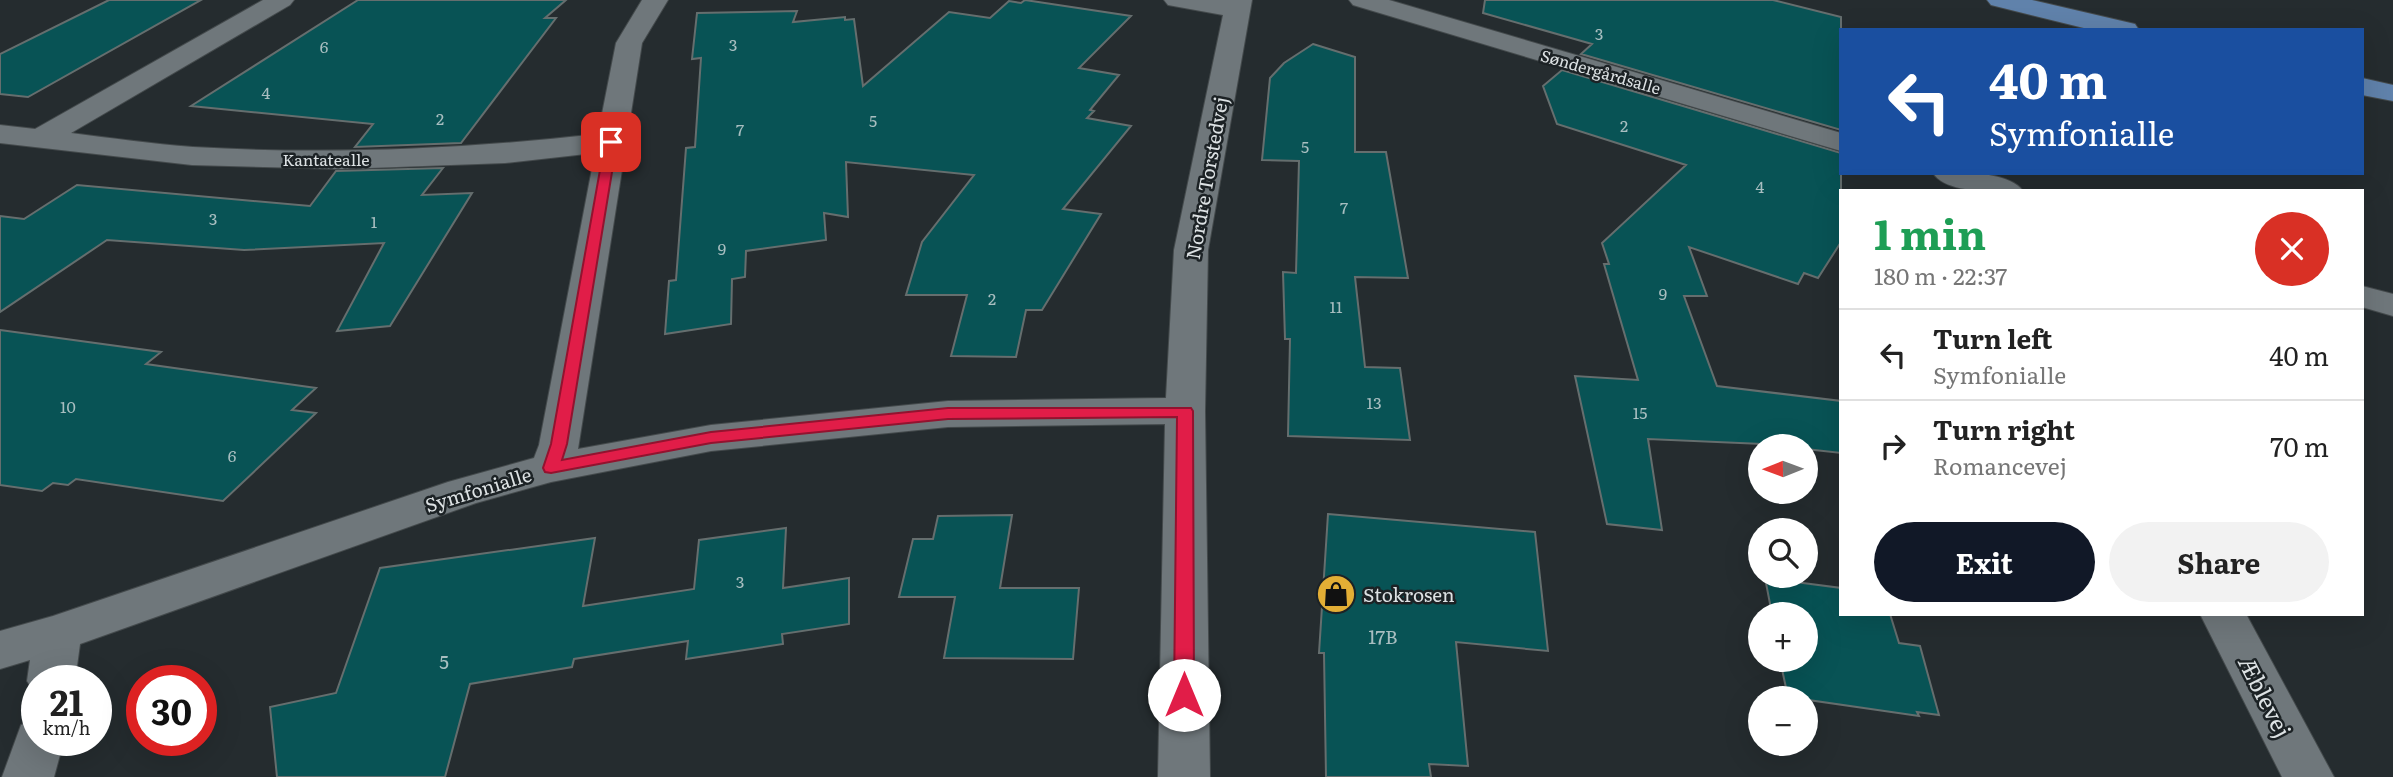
<!DOCTYPE html>
<html lang="en">
<head>
<meta charset="utf-8">
<style>
	:root { --surface:#fff; --page:#f2f2f2; --text:#222; --muted:#767676; --line:#e0e0e0; --accent:#111827 }
	body { margin:0; font-family:Literata,serif; background:var(--page); color:var(--text); height:100vh; display:flex; flex-direction:column; font-size:26px; white-space:nowrap }
	* { box-sizing:border-box; margin:0 }
	p { font-size:23px; color:var(--muted) }
	.icon { flex:none; width:38px; height:38px; fill:none; stroke:currentColor; stroke-width:2; stroke-linecap:round; stroke-linejoin:round }
	.map { position:relative; flex:1; overflow:hidden }
	.details { position:absolute; left:1839px; top:189px; width:525px; height:427px; display:flex; flex-direction:column; background:var(--surface); border-radius:0px; box-shadow:0 7px 28px #0002 }
	.details>* { flex:none }
	.banner { position:absolute; left:1839px; top:28px; width:525px; height:147px; border-radius:0px; box-shadow:0 7px 28px #0002; background:#1a4fa0; color:#fff; overflow:hidden }
	.needle { width:46px; rotate:269deg }
	.buttons { position:absolute; left:1748px; top:434px; display:grid; gap:14px }
	.buttons a { display:grid; place-items:center; width:70px; height:70px; border-radius:50%; background:var(--surface); box-shadow:0 7px 28px #0002; font-size:35px }
	.speed { position:absolute; left:21px; top:665px; display:flex; gap:14px; font-size:35px; font-weight:700; text-align:center }
	.speed>* { display:grid; place-content:center; width:91px; height:91px; border-radius:50%; background:var(--surface); box-shadow:0 7px 28px #0002; line-height:1 }
	.speed small { font-size:18px; font-weight:400 }
	.speed .limit { border:10px solid #d22; background:#fff; color:#111 }
	.pin { position:absolute; display:grid; place-items:center; width:60px; height:60px; color:#fff; margin:-30px; border-radius:14px; box-shadow:0 4px 10px #0006 }
	.me { position:absolute; width:77px; margin:-38px; rotate:0deg; stroke-linejoin:round; filter:drop-shadow(0 0 5px #0008) }
	.turn { display:flex; align-items:center; gap:24px; height:147px; padding:0 35px; font-size:32px }
	.turn .icon { width:91px; height:91px; stroke-width:2.5 }
	.turn b { display:block; font-size:49px; line-height:60px }
	.round { display:grid; place-items:center; flex:none; width:74px; height:74px; border-radius:37px; background:var(--page) }
	.overview { display:flex; align-items:center; justify-content:space-between; height:119px; padding:0 35px }
	h1 { font-size:42px; font-weight:700; line-height:52px; color:#1e9e55 }
	.button { display:flex; gap:14px; margin-top:auto; padding:14px 35px }
	.button a { flex:1; height:80px; border-radius:42px; background:var(--accent); color:#fff; font-size:28px; font-weight:700; line-height:80px; text-align:center }
	.button a+a { background:var(--page); color:var(--text) }
	ul { padding:0; list-style:none }
	li { display:flex; align-items:center; gap:21px; height:91px; padding:0 35px; border-top:2px solid var(--line) }
	li div { flex:1 }
	li b { display:block; font-size:26px }
	li em { font-style:normal }
	.map>svg:first-child { display:block }
	.building { fill:#085355; stroke:#656e6e; stroke-width:2 }
	.lines { fill:none; stroke-linecap:round; stroke-linejoin:round }
	.minor-casing { stroke:#444a4c; stroke-width:2 }
	.primary-casing { stroke:#444a4c; stroke-width:2 }
	.minor { fill:#6f777b; fill-rule:evenodd }
	.primary { fill:#6082ab; fill-rule:evenodd }
	.route { fill:#e11d48; stroke:#92132f; stroke-width:2 }
	.labels { text-anchor:middle; dominant-baseline:central; stroke-width:5; stroke-linejoin:round; paint-order:stroke }
	.number-label { font-size:16px; fill:#a8bec0 }
	.far-street-label { font-size:16px; fill:#dde2e4; stroke:#1c2225 }
	.street-label { font-size:19px; fill:#dde2e4; stroke:#1c2225 }
	.poi-label { font-size:19px; fill:#dde2e4; stroke:#1c2225; text-anchor:start }
	.near-number-label { font-size:19px; fill:#a8bec0 }
	.near-street-label { font-size:23px; fill:#dde2e4; stroke:#1c2225 }
</style>
</head>
<body>
<div class="map">
<svg width="2393" height="777" viewBox="0 0 2393 777">
	<rect width="100%" height="100%" fill="#252c2f"/>
	<!-- building -->
	<path class="building" d="M109,0H201L28,97L0,94V54Z
		M358,0H566L545,18H556L461,143L355,147L373,124L191,106Z
		M1025,0L1131,16L1079,68L1119,75L1090,110L1094,111L1087,118L1131,126L1063,209L1101,214L1042,310H1026L1016,357L951,356L967,295H906L922,242L974,175L846,162L848,217L824,213L826,240L746,251L745,277L732,279L731,324L665,334L669,281L676,280L686,148L695,147L701,58L692,59L697,13L797,11L793,22L845,17V20L854,19L863,86L949,12L990,18L1009,1L1021,3Z
		M1485,0H1773L1841,17V130L1581,54L1592,44L1483,13Z
		M1313,44L1355,57V152H1386L1408,278L1355,277L1365,367L1400,368L1410,440L1288,436L1290,339H1285L1283,272L1296,273L1299,161L1262,160L1270,78L1284,63Z
		M1562,70L1841,153V242L1818,278L1804,273L1798,284L1689,247L1707,296H1684L1717,386L1841,401V453L1806,449V446L1648,439L1662,530L1607,524L1575,376L1638,380L1604,264H1609L1602,243L1686,165L1557,124L1543,86Z
		M443,168L422,195L472,193L390,326L337,331L384,243L244,250L107,240L0,312V216L24,219L77,185L310,206L336,171Z
		M0,330L161,352L146,364L316,388L292,410L316,413L223,501L76,479L68,485L53,483L42,491L0,485Z
		M1328,514L1535,532L1548,651L1456,642L1468,766L1429,764L1431,777H1326L1324,653H1319Z
		M1012,515L1000,588H1079L1073,659L944,658L955,597H899L913,539H933L938,516Z
		M786,528L783,588L849,578V624L782,634L783,644L686,659L688,641L574,659L572,667L470,684L445,777H277L270,707L336,693L380,568L595,538L583,606L694,589L699,540Z
		M1765,578L1841,588V614H1890L1899,643L1920,646L1939,715L1917,712L1919,716L1788,697L1780,660H1806V614H1772Z"/>
	<g class="lines">
		<!-- minor casing -->
		<g class="minor-casing">
			<path id="minor" d="M263,0H294L290,5L71,133C111,138 152,144 193,147C328,155 464,149 598,134L616,43L642,0H668L642,43L578,449L711,425L948,401L1166,398L1174,250L1223,15L1168,5L1164,0H1252L1208,250L1205,411L1210,777H1158L1165,424L948,427L711,451L551,482L476,503L80,644L75,681H37V696L27,681L30,660L0,669V631L53,616L448,482L534,458L539,445L595,153L505,163L342,169L192,165L0,143V125L35,129Z
				M1349,0H1389L1841,133V151L1353,5Z
				M1933,173C1956,173 2008,170 2023,191C1999,191 1947,195 1933,173Z
				M2362,286L2393,294V316L2362,307Z
				M2200,614H2246L2334,777H2282Z
				M37,719V740H64L54,777H2L21,725Z"/>
		</g>
		<!-- primary casing -->
		<g class="primary-casing">
			<path id="primary" d="M1987,0H2032L2135,24L2139,30H2092L1991,5Z
				M2362,78L2393,85V101L2362,95Z"/>
		</g>
		<!-- minor -->
		<use href="#minor" class="minor"/>
		<!-- primary -->
		<use href="#primary" class="primary"/>
	</g>
	<!-- route -->
	<path class="route" d="M611,138L617,142L567,444L562,460L711,432L948,408H1191L1193,411L1194,695L1191,701L1184,704L1177,701L1174,695L1177,417L948,419L711,443L551,473L545,472L543,468L551,444L605,142Z"/>
	<!-- icons -->
	<defs>
		<g id="shop-disc" transform="scale(2.0125)"><circle r="9.5" fill="#e3ae35" stroke="#1c2225"/><path d="M-5-2.5h2.3a2.7 3.5 0 0 1 5.4 0H5L5.5 6h-11ZM-1.5-2.5h3a1.5 2.3 0 0 0-3 0Z" fill="#111"/></g>
	</defs>
	<g fill-rule="evenodd">
		<use href="#shop-disc" x="1336" y="594"/>
	</g>
	<g class="labels">
		<!-- number labels -->
		<g class="number-label">
			<text x="1599" y="33">3</text>
			<text x="733" y="44">3</text>
			<text x="324" y="46">6</text>
			<text x="266" y="92">4</text>
			<text x="440" y="118">2</text>
			<text x="873" y="120">5</text>
			<text x="1624" y="125">2</text>
			<text x="740" y="129">7</text>
			<text x="1305" y="146">5</text>
			<text x="1760" y="186">4</text>
			<text x="1344" y="207">7</text>
			<text x="213" y="218">3</text>
			<text x="374" y="221">1</text>
			<text x="722" y="248">9</text>
			<text x="1663" y="293">9</text>
			<text x="992" y="298">2</text>
			<text x="1336" y="306">11</text>
			<text x="1374" y="402">13</text>
			<text x="68" y="406">10</text>
			<text x="1640" y="412">15</text>
			<text x="232" y="455">6</text>
			<text x="740" y="581">3</text>
		</g>
		<!-- far-street labels -->
		<g class="far-street-label">
			<text transform="translate(1601 71) rotate(16)">Søndergårdsalle</text>
			<text x="326" y="159">Kantatealle</text>
		</g>
		<!-- street labels -->
		<g class="street-label">
			<text transform="translate(1206 178) rotate(-80)">Nordre Torstedvej</text>
			<text transform="translate(478 489) rotate(-17)">Symfonialle</text>
		</g>
		<!-- poi labels -->
		<g class="poi-label">
			<text x="1363" y="594">Stokrosen</text>
		</g>
		<!-- near-number labels -->
		<g class="near-number-label">
			<text x="1383" y="636">17B</text>
			<text x="444" y="661">5</text>
		</g>
		<!-- near-street labels -->
		<g class="near-street-label">
			<text transform="translate(2266 696) rotate(63)">Æblevej</text>
		</g>
	</g>
</svg>
<div class="buttons">
<a><svg class="needle" viewBox="-14 -14 28 28"><path d="M0-13l5 13h-10z" fill="#e53935"/><path d="M0 13l5-13h-10z" fill="#767676"/></svg></a>
<a><svg class="icon" aria-label="search" viewBox="0 0 24 24"><circle cx="10" cy="10" r="6"/><path d="M15 15l6 6"/></svg></a>
<a>+</a>
<a>−</a>
</div>
<div class="speed"><div>21<small>km/h</small></div><div class="limit">30</div></div>
<div class="pin" style="left:611px;top:142px;background:#d93025"><svg class="icon" aria-label="arrive" viewBox="0 0 24 24"><path d="M6 21V4h12l-3 4 3 4H6"/></svg></div>
<svg class="me" style="left:1184px;top:695px" viewBox="-20 -20 40 40"><circle r="19" fill="#fff"/><path d="M0-13L10 11 0 6-10 11z" fill="#e11d48"/></svg>
<div class="banner">
<div class="turn"><svg class="icon" aria-label="left" viewBox="0 0 24 24"><path d="M17 20v-9H6M10 6l-5 5 5 5"/></svg><div><b>40 m</b>Symfonialle</div></div>
</div>
<section class="details">
<div class="overview"><div><h1>1 min</h1><p>180 m · 22:37</p></div><a class="round" style="background:#d93025;color:#fff"><svg class="icon" aria-label="close" viewBox="0 0 24 24"><path d="M6 6l12 12M18 6L6 18"/></svg></a></div>
<ul>
<li><svg class="icon" aria-label="left" viewBox="0 0 24 24"><path d="M17 20v-9H6M10 6l-5 5 5 5"/></svg><div><b>Turn left</b><p>Symfonialle</p></div><em>40 m</em></li>
<li><svg class="icon" aria-label="right" viewBox="0 0 24 24"><path d="M7 20v-9h11M14 6l5 5-5 5"/></svg><div><b>Turn right</b><p>Romancevej</p></div><em>70 m</em></li>
</ul>
<div class="button"><a>Exit</a><a>Share</a></div>
</section>
</div>
</body>
</html>
